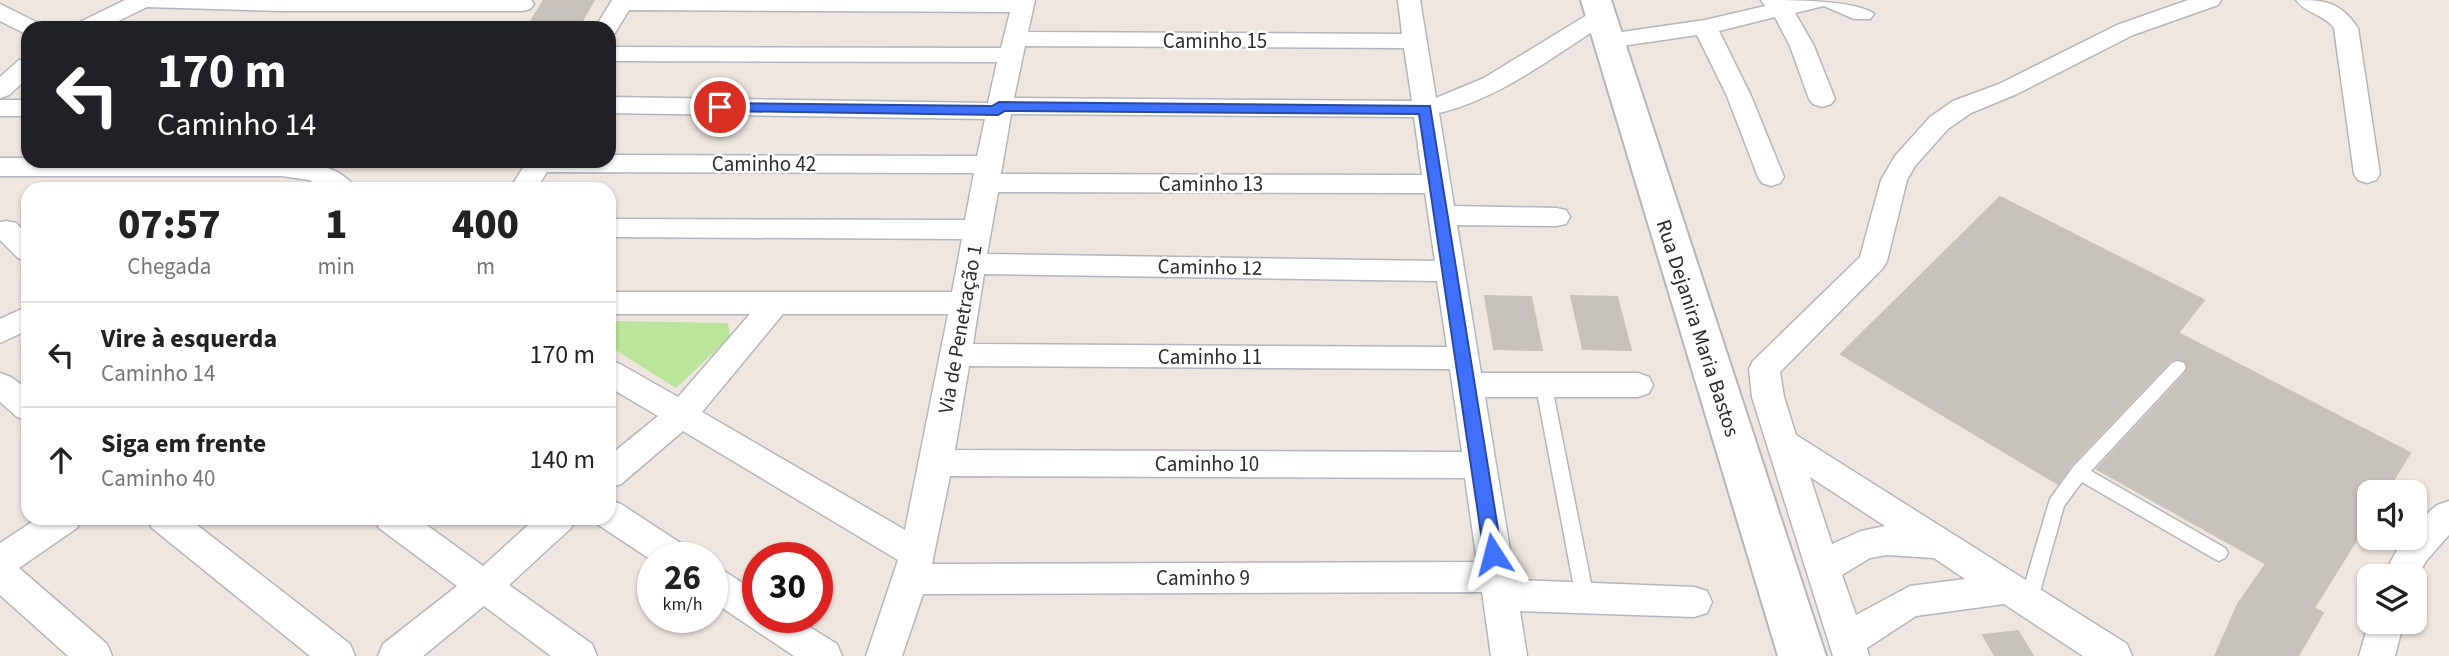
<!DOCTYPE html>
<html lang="pt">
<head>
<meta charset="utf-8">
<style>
	:root { --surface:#fff; --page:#f2f2f2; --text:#222; --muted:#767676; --line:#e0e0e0 }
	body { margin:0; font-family:"Source Sans 3",sans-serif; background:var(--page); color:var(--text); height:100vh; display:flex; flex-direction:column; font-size:26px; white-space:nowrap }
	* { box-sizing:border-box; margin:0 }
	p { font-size:23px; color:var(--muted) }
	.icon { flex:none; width:38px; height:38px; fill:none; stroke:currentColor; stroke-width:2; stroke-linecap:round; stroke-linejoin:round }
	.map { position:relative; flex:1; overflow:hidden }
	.drawer { position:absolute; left:21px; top:182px; width:595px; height:343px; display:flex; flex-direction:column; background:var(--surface); border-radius:21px; box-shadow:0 2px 5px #0004 }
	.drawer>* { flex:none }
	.hud { position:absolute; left:21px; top:21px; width:595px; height:147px; border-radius:21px; box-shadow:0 2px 5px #0004; background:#202124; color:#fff; overflow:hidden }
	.buttons { position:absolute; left:2357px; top:480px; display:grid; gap:14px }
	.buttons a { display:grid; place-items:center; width:70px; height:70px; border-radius:14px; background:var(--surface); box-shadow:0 2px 5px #0004; font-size:35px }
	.speed { position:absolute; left:637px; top:542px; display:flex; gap:14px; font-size:35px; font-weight:700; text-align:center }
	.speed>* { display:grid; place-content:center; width:91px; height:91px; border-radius:50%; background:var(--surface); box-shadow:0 2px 5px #0004; line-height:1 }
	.speed small { font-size:18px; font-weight:400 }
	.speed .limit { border:10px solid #d22; background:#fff; color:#111 }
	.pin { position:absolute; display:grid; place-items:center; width:60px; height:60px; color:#fff; margin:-30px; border:4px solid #fff; border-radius:50%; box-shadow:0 2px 7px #0007 }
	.me { position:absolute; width:77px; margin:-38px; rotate:351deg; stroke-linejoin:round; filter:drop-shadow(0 0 5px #0008) }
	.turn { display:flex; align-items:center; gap:24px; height:147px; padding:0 21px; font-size:32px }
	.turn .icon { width:91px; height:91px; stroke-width:2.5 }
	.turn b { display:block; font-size:49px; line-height:60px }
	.eta { display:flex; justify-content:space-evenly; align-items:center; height:119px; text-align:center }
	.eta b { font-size:42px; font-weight:800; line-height:49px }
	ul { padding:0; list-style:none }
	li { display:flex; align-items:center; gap:21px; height:105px; padding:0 21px; border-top:2px solid var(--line) }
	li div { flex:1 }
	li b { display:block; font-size:26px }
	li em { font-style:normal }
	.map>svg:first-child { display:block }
	.green { fill:#bae59b }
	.building { fill:#c6c1ba; stroke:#cac2b8; stroke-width:2 }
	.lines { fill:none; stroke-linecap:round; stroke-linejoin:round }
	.lane-casing { stroke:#b2b6c0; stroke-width:3 }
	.street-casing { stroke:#b2b6c0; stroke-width:3 }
	.secondary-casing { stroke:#b2b6c0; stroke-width:4 }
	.lane { fill:#fff; fill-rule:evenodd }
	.street { fill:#fff; fill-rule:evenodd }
	.secondary { fill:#fff; fill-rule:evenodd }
	.route { fill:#3e70fc; stroke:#2849a4; stroke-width:2 }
	.labels { text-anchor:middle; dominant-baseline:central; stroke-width:5; stroke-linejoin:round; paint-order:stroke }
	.street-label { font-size:21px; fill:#2c2c2c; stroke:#fff }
</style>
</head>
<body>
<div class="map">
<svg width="2449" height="656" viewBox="0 0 2449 656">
	<rect width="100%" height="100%" fill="#eee6df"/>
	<!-- green -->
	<path class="green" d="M609,321L728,323L730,337L676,388L609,346Z"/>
	<!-- building -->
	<path class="building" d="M544,0H594L578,28H527Z
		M2000,197L2204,300L2178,333L2410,453L2386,492H2370V518L2314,608L2323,613L2298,656H2215L2238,604L2266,564L2097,469L2186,373L2188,366L2185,361L2177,359L2170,361L2071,465L2058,484L1841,354Z
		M1485,296L1531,297L1542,350L1494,349Z
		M1571,296L1617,297L1631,350L1583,349Z
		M2018,631L2033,656H1995L1983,635Z"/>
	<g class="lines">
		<!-- lane casing -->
		<g class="lane-casing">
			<path id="lane" d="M2178,361L2184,363L2186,367L2184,371L2091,471L2225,548L2228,553L2225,558L2219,561L2213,558L2082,482L2064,506L2036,606L2029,608L2022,606L2020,600L2050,499L2073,467L2172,363Z
				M1544,381L1550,383L1552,387L1594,598L1592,604L1585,606L1578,604L1576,598L1536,387L1538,383Z"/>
		</g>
		<!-- street casing -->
		<g class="street-casing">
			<path id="street" d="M125,0H531L534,4L530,9L522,11H283L147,7L104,28H74L78,23Z
				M612,0H1035L1028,32L1402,34L1398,0H1420L1436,98L1484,78L1592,12H1608L1612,17L1608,22C1554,55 1502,98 1439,113L1454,206L1556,208L1566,210L1570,217L1566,224L1556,226L1457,225L1481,373H1638L1649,377L1653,385L1649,393L1638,397H1485L1515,580L1694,587L1707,591L1712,602L1707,613L1694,617L1520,611L1527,656H1491L1482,592L923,594L902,656H866L898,560L683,431L621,484L609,488V456L658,416L609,387V360L620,364L678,397L750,314H609V292H952L962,239L609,237V219L965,220L974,173L547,172L536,189H510L527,161H609V155L977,156L985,119L609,113V97L988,103L997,62L609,61V47L1001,48L1010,12L629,10L615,33L609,35V28H595ZM1025,46L1404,48L1412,101L1014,98ZM1011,114L1414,117L1422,175L1001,174ZM998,192L1425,193L1435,261L987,254ZM984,274L1437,281L1447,347L973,344ZM783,314H948L905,530L702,412ZM969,366L1450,369L1462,452L955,450ZM950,476L1465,478L1477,562L932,564Z
				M1761,0C1786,0 1858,0 1874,14L1870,19H1854L1824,6L1795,13L1814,46L1835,99L1831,104L1822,107L1813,104L1809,99L1790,46L1775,17L1719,31L1751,96L1784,177L1780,183L1771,186L1762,183L1758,177L1727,96L1697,35L1608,48L1600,46L1596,41L1600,36L1608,34L1705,20L1765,6Z
				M2188,0H2221L2218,5L2133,35L2017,94L1971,113L1948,129L1915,166L1907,180L1887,261L1883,268L1780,372L1784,397L1796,435L2127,644L2132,656H2083L2004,604L1916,616L1867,648L1869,656H1833L1752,397L1749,369L1753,361L1860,257L1881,180L1895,156L1930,117L1953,101L1999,84L2117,25ZM1810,477L1885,526L1861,531L1832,544ZM1887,555L1934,558L1965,579L1910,586L1856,615L1842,575L1870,558Z
				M2296,0C2326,0 2340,2 2358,28L2380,174L2376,180L2367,183L2358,180L2354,174L2334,28C2325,15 2305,13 2296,0Z
				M0,4L38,23L42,28H28V35L0,21Z
				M28,58V78L9,95L0,98V77L19,60Z
				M0,100H28V116H0Z
				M0,158H28V161H300C320,164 345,171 356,189H324L309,180L282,176H0Z
				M6,221L16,223L28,235V261L18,258L0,240V222Z
				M28,306V330L0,343V319Z
				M0,373L11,377L28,390V420L17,417L0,402Z
				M609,500L621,504L688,548L693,558H653V561L597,524L594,518H609Z
				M2449,501V535L2426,561L2415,581V576H2383L2404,537H2415V524L2437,505Z
				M38,518H82L77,528L19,568L107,644L112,656H68L0,595V543Z
				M147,518H188L350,644L355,656H310L152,528Z
				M374,518H417L483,566L536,518H576L571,528L509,585L592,644L597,656H551L484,606L423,656H378L383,644L457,586L379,528Z
				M712,567L724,571L758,593V618H795L837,644L842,656H794L712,601Z
				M2370,618V621H2404L2395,656H2359Z"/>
		</g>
		<!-- secondary casing -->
		<g class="secondary-casing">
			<path id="secondary" d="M1581,0H1611L1826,656H1778Z"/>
		</g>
		<!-- lane -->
		<use href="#lane" class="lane"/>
		<!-- street -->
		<use href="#street" class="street"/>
		<!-- secondary -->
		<use href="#secondary" class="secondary"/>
	</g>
	<!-- route -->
	<path class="route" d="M999,102L1430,106L1502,554L1499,560L1493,562L1486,560L1484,554L1419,114L1005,111L998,115L720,111L713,107L720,103L992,106Z"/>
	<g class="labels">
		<!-- street labels -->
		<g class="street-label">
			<text x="1215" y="41">Caminho 15</text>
			<text x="764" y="164">Caminho 42</text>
			<text x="1211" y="184">Caminho 13</text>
			<text transform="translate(1210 267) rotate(1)">Caminho 12</text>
			<text transform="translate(1698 328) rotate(72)">Rua Dejanira Maria Bastos</text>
			<text transform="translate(960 329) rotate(-80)">Via de Penetração 1</text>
			<text x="1210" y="357">Caminho 11</text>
			<text x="1207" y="464">Caminho 10</text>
			<text x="1203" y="578">Caminho 9</text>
		</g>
	</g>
</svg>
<div class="buttons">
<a><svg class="icon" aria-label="sound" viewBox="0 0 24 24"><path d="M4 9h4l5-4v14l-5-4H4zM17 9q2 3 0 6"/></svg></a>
<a><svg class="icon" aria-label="layers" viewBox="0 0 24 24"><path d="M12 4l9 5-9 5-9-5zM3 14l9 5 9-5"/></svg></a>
</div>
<div class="speed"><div>26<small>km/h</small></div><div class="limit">30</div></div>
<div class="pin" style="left:720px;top:107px;background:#d93025"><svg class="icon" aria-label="arrive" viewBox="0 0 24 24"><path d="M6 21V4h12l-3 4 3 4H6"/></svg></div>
<svg class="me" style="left:1493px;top:554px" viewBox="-20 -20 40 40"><path d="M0-17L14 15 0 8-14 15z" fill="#3e70fc" stroke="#fff" stroke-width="4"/></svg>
<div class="hud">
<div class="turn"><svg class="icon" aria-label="left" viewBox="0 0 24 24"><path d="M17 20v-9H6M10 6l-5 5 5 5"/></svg><div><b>170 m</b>Caminho 14</div></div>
</div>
<section class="drawer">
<div class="eta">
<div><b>07:57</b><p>Chegada</p></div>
<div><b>1</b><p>min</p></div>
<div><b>400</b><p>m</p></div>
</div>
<ul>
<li><svg class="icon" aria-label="left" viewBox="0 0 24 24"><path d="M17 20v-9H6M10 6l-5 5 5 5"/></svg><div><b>Vire à esquerda</b><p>Caminho 14</p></div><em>170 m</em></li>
<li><svg class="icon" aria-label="ahead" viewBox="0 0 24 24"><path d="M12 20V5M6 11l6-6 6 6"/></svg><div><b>Siga em frente</b><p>Caminho 40</p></div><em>140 m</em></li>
</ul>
</section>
</div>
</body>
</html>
